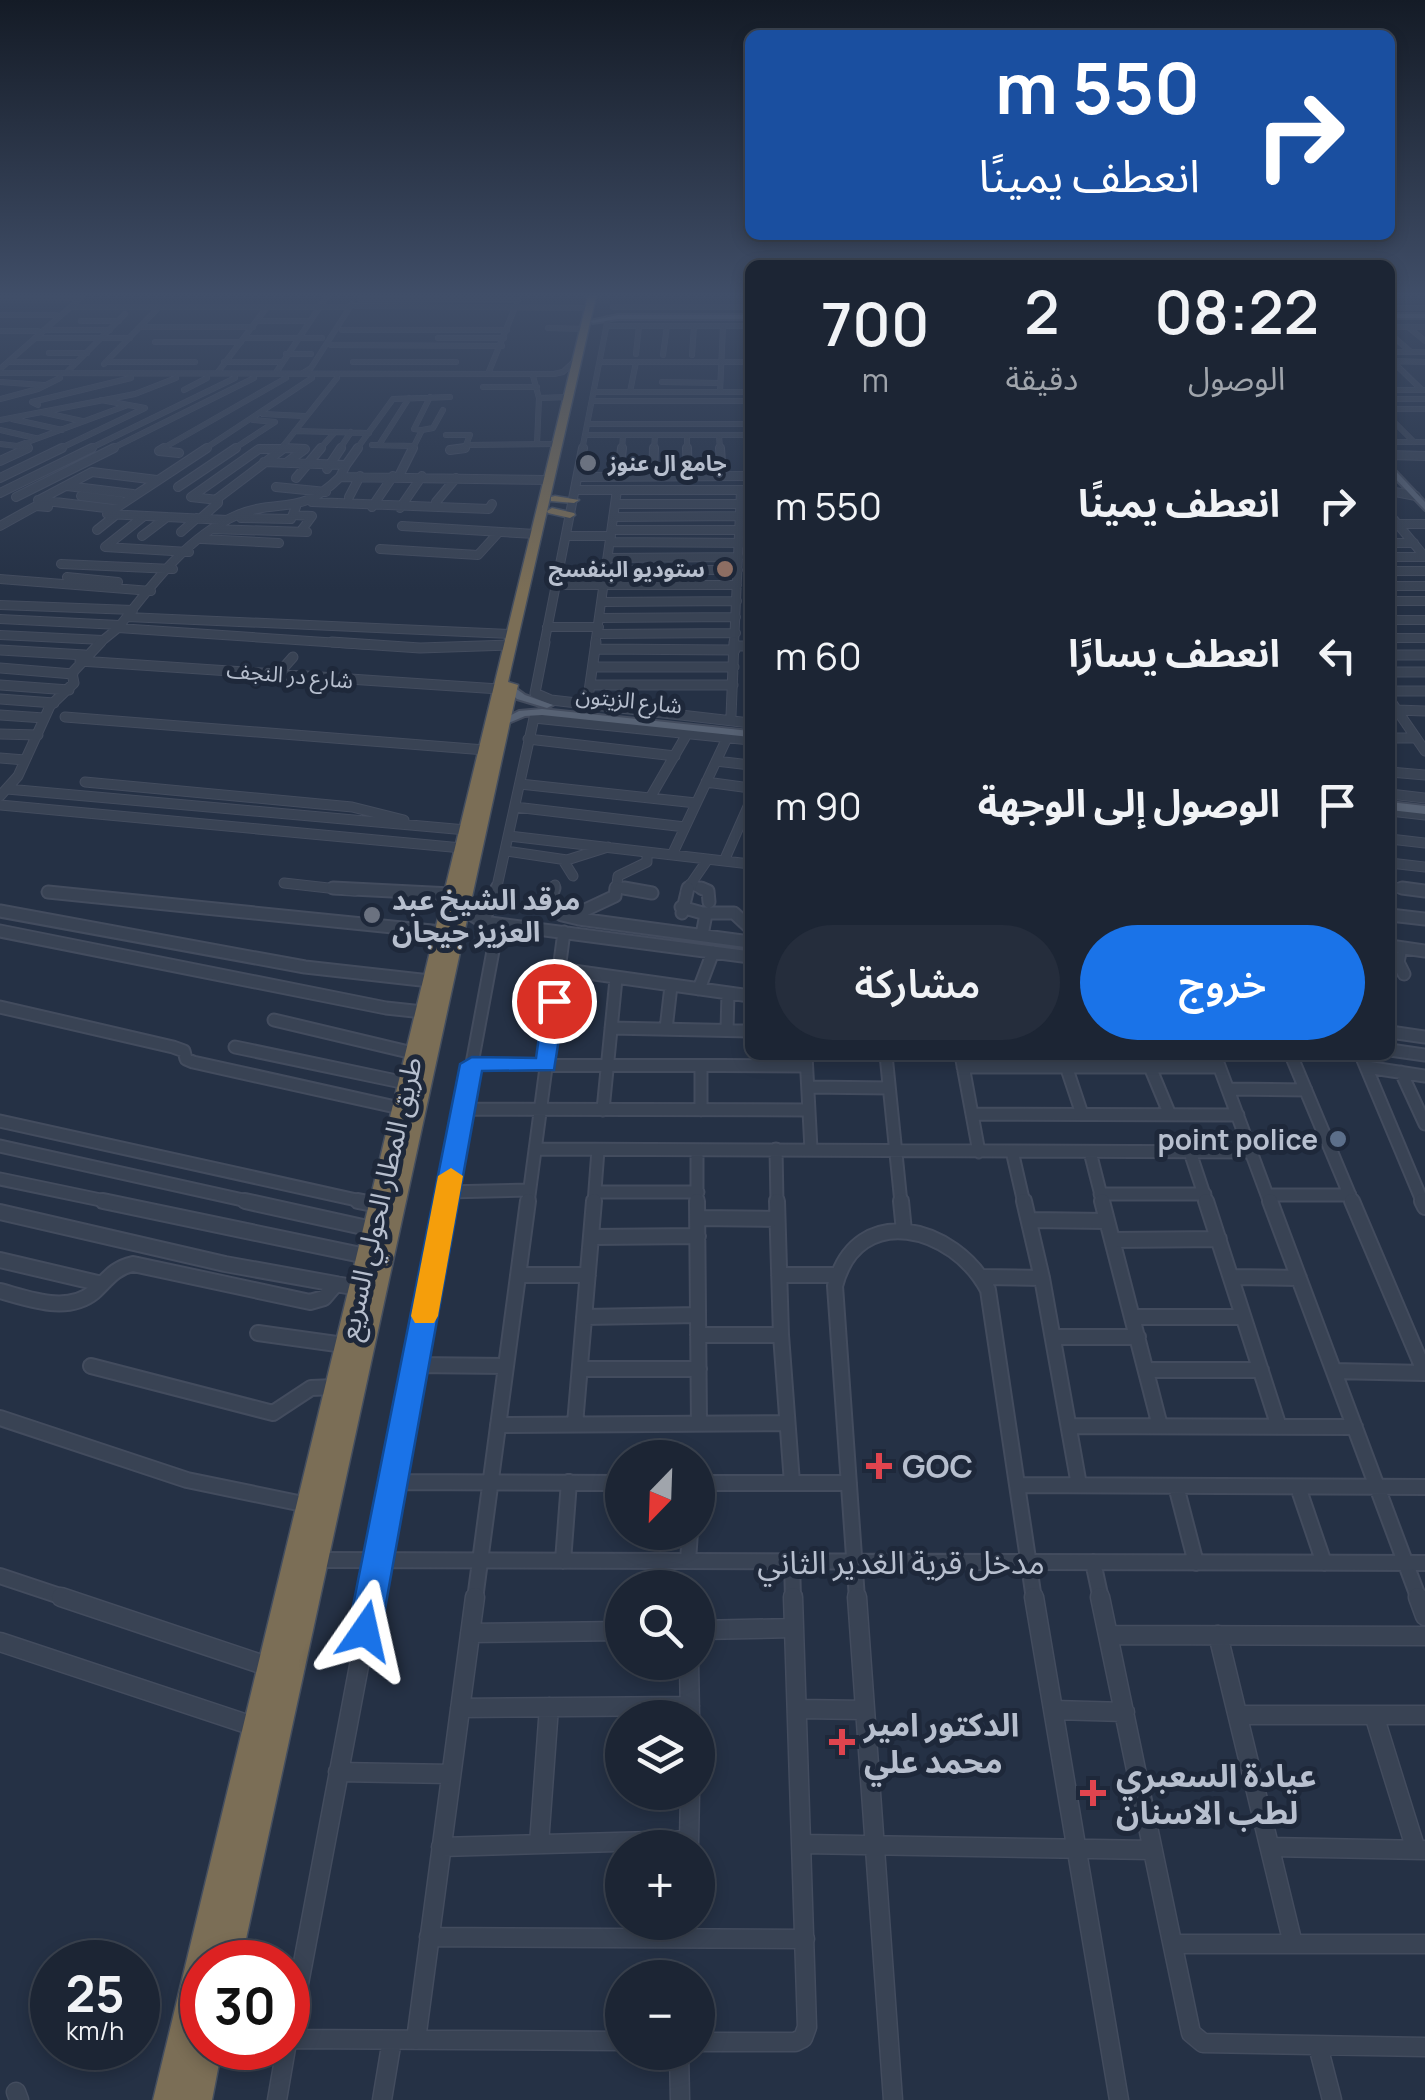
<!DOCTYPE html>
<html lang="ar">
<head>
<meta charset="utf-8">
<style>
	:root { --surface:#1c2534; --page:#252d3c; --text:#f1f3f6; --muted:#a0a5ac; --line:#3a424f; --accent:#1a73e8 }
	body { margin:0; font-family:Manrope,"Noto Sans Arabic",sans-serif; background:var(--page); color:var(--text); direction:rtl; height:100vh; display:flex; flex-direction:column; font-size:38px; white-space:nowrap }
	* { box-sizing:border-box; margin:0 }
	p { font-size:32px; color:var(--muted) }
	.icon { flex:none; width:55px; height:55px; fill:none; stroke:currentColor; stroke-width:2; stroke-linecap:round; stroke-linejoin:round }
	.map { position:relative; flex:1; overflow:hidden; direction:ltr }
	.side { position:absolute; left:745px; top:260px; width:650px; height:800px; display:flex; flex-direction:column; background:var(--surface); border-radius:15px; box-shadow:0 5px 15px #0003,0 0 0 2px var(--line); direction:rtl }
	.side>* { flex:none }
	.guide { position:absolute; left:745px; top:30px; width:650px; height:210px; border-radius:15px; box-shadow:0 5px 15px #0003,0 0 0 2px var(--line); direction:rtl; background:#1a4fa0; color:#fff; overflow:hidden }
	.needle { width:65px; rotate:203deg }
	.controls { position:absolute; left:605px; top:1440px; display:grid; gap:20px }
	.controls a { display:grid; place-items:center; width:110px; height:110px; border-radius:50%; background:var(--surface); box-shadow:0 5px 15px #0003,0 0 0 2px var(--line); font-size:50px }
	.speed { position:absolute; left:30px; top:1940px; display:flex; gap:20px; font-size:50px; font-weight:700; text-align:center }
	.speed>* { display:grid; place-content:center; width:130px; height:130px; border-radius:50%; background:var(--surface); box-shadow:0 5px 15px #0003,0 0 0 2px var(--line); line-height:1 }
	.speed small { font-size:25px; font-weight:400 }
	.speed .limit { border:15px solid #d22; background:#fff; color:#111 }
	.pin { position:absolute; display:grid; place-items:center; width:85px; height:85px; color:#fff; margin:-42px; border:5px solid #fff; border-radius:50%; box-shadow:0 2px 10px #0007 }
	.me { position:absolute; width:110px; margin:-55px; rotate:11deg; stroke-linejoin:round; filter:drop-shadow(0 0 8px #0008) }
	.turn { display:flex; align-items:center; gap:35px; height:210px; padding:0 30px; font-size:45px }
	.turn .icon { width:130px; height:130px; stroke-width:2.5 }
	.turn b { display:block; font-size:70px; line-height:85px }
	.eta { display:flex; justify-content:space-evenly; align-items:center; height:170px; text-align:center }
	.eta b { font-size:60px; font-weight:600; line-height:70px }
	.cta { display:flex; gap:20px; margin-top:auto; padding:20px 30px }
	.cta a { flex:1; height:115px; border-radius:60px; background:var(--accent); color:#fff; font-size:40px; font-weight:600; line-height:115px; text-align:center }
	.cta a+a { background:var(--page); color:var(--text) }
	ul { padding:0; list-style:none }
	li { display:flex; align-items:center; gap:30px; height:150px; padding:0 30px }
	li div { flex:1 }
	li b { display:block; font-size:38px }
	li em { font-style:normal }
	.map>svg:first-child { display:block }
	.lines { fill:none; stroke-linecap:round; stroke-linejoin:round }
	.minor-far5-casing { stroke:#434c5e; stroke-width:6 }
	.minor-far4-casing { stroke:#434c5e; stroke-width:10 }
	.minor-far3-casing { stroke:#434c5e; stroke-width:11 }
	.minor-far2-casing { stroke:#434c5e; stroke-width:15 }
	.minor-far1-casing { stroke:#434c5e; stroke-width:18 }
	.minor-casing { stroke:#434c5e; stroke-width:21 }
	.major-casing { stroke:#434c5e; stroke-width:4 }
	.highway-casing { stroke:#444e5f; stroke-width:3 }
	.minor-far5 { stroke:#394354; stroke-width:5 }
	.minor-far4 { stroke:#394354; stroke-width:8 }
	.minor-far3 { stroke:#394354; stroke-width:9 }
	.minor-far2 { stroke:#394354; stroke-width:11 }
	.minor-far1 { stroke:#394354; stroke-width:14 }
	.minor { stroke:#394354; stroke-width:18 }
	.major { fill:#576274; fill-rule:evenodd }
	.highway { fill:#7b6e56; fill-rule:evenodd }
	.route { fill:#1a73e8; stroke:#114b97; stroke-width:2.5 }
	.slow { fill:#f59e0b }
	.worship-dot { fill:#6b7280; stroke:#1e283a; stroke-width:4 }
	.education-dot { fill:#8d6e63; stroke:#1e283a; stroke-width:4 }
	.service-dot { fill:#5c6f8a; stroke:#1e283a; stroke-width:4 }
	.health-dot { fill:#e0444e; stroke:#1e283a; stroke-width:4 }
	.labels { text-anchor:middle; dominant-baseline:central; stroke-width:10; stroke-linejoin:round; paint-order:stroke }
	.far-poi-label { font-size:22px; font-weight:bold; fill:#b7bfce; stroke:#1e283a; text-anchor:start }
	.far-street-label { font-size:22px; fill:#b7bfce; stroke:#1e283a }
	.poi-label { font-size:28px; font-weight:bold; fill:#b7bfce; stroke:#1e283a; text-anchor:start }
	.street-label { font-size:28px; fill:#b7bfce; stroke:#1e283a }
	.near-poi-label { font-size:32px; font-weight:bold; fill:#b7bfce; stroke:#1e283a; text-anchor:start }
	.near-street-label { font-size:32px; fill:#b7bfce; stroke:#1e283a }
</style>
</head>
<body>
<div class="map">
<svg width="1425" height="2100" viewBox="0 0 1425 2100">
	<rect width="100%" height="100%" fill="#253145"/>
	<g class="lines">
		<!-- minor-far5 casing -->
		<g class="minor-far5-casing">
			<path id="minor-far5" d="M0,297L76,298
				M360,299L518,300
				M356,306L589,308
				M70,307H350
				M613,307H750
				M1390,308H1425
				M0,315H56
				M81,321H119
				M257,321H308
				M608,326H750
				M749,326L750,366
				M141,327H253
				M1390,327H1425
				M1408,327L1425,341
				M548,328L584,329
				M44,330H110
				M342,330H507
				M0,331H38
				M1390,334L1411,352
				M35,338H130
				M245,338H322
				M438,338H504
				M155,342H241
				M331,345L502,346
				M1390,352H1425
				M49,353H87
				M286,354H311
				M636,354L639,326
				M663,355L667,326
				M692,355L694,326
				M1390,359L1422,390
				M1390,361L1425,362
				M9,362H77
				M106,362H195
				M224,362H282
				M353,362H456
				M601,362H749
				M104,364L159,307
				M0,369L83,296
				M68,371L125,314
				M277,371L327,296
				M218,372L267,307
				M0,373L554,374L563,372L578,358
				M303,373L311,368L352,304
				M488,374L516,305
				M533,376L539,398L537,444
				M0,382L43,385
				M662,382L720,383
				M483,387H537
				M184,390L207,378
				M1390,390H1425
				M595,392H750
				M630,392L636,362
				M720,392L723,326
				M539,398L569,397
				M0,399L38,389L60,378
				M1390,399H1425
				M593,401H750
				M38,405L32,402L131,378
				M1390,409H1425
				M41,412L82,421
				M263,414L304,416
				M1390,418L1414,442
				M12,419L62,430
				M0,420L135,394L176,378
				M588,424H750
				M0,430L35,438
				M422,430L433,428L443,410
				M295,431L369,433
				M446,435H470L464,450H450
				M586,435H750
				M687,435V450
				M719,435L720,450
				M1390,442H1425
				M0,444L17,446L128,405
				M372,445L413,446
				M379,445L409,398
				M467,445L556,444
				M284,448L303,450
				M23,450L28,448
				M57,450L145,408L101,400
				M87,450L235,378
				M109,450L254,378
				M160,450L286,378
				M203,450L312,378
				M232,450L275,422L253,420
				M257,450L282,449
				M280,450L337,378
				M319,450L335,432
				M339,450L351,432
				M356,450L393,399L450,397
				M412,450L422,430L414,429L430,397
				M582,450L608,318
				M622,450L623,435
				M654,450L655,435"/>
		</g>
		<!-- minor-far4 casing -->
		<g class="minor-far4-casing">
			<path id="minor-far4" d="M164,448L159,451L179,453
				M207,448L107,514L227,520
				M284,448L305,449L286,463
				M687,448L688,476
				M720,448L722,476
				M450,450L465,448
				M1390,455L1425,456
				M0,461L28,448
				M264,462L346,465L340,477L548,480
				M346,465L358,448
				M327,469L341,448
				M399,476L413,448
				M653,476L654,448
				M340,477C299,518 279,497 235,516C187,537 149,588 118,628L370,645
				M579,477L750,476
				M619,477L622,448
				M0,478L62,448
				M296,478L321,448
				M67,486L133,494
				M178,487L236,448
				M276,487L326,492
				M576,490H750
				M1390,491L1416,496
				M0,493L92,448
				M81,496L121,501
				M16,497L114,448
				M349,497L360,476
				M38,500L114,509
				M39,500L92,472L157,480
				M218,500L191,497L259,449H282
				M312,502L489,509L492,504
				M436,502L456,478
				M615,504H741
				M372,507L393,476
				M400,508L422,476
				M293,515L312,516L301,531
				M1390,515L1425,557
				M144,516L105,547L189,552
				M614,517L740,516
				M201,518L218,503V498L284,448
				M241,518L291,519L296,507
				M1397,524H1425
				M0,526L36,506L48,507
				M402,526L535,534
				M212,529L307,532
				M97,530L117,514
				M612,530H740
				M181,532L197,518
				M142,536L167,517
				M566,536H611
				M202,539L279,543
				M610,542L750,543
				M1390,543H1414
				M380,549L478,555L498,533
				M1390,557H1425
				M608,558L739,557
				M61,564L173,569
				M606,570H738
				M1390,571H1425
				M67,577L118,582
				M0,579L151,591
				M555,585H737
				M1390,586H1425
				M1390,601H1425
				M602,602L737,601
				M0,605L133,610
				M127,617L512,634
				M600,618L736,617
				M0,619L119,625
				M1390,620H1425
				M547,627H599
				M598,634L736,633
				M0,635L103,640
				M1390,638H1425
				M97,645L118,628
				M544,645L583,448
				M595,645L617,490
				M734,645L741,490"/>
		</g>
		<!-- minor-far3 casing -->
		<g class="minor-far3-casing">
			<path id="minor-far3" d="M332,642L420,648L510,645
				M545,642L535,693L551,700L750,723
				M735,646H750
				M596,649L735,650
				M0,650L85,655
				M1390,655H1425
				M80,661L499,689
				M593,667H734
				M0,668L73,674
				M1390,672H1425
				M278,674L293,657
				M0,685L69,690
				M591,685H733
				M1390,691H1425
				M0,699L54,703
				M1390,700L1425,751
				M587,705L596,642
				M1397,710L1425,711
				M0,715L44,718
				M731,716L734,642
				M65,717L485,750
				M0,734L38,735
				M1390,738H1416
				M528,739L675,756
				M0,758L25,760
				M716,761L750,765
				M1390,772L1425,775
				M85,782L352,807L404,820
				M706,782L750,788
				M520,784L696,803
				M7,789L466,830
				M1390,794L1425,798
				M0,796L18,776L50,706L74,683L72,673L101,642
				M650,798L687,734
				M0,805L462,848
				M515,807L685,827
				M1390,811L1425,815
				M509,836L750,864
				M1390,839L1425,843
				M506,851L567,860L608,847
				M672,855L727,738
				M563,860L573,876
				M724,861L750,802
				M1390,863L1425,867
				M284,883L355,891
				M690,884L708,891
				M615,887L639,891
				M1390,887L1424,891
				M496,891L534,718L750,740
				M553,891L555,885
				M616,891L618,876L647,862V852
				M686,891L708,859"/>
		</g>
		<!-- minor-far2 casing -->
		<g class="minor-far2-casing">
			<path id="minor-far2" d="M333,888L451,894
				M554,888L548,904L562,915L579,919
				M616,888L615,896L583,911L579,919L750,942
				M624,888L652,893
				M701,888L708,891L709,902
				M1402,888L1425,891
				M48,892L442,932
				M681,907L706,914L702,935
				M463,909L483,922L750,957
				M0,911L305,967L430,981
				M682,913L688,888
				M704,913H734L750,928
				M1390,915L1425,919
				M483,922L497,888
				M0,931L386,1008L423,1012
				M1390,946L1425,951
				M1401,948L1398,962L1404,974
				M559,969L750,996
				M699,989L713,952
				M0,1007L173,1047L184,1051L186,1059L193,1062L400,1108
				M274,1020L413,1053
				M611,1028L750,1031
				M666,1029L671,986
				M727,1030L728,993
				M1390,1032L1425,1037
				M235,1047L406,1083
				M1390,1050L1425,1055
				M806,1055L811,1149
				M886,1055L901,1203
				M961,1055L979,1152
				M1162,1055L1199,1061
				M1215,1055L1270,1203
				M1291,1055L1353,1203
				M1361,1055L1423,1203
				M472,1064L806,1066
				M701,1066V1110
				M1066,1066L1082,1114
				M963,1067H1219
				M1150,1067L1170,1115
				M1366,1067L1425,1076
				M1401,1072L1425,1124
				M809,1087L889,1088
				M1228,1089L1306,1090
				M463,1109L809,1110
				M603,1110L616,979
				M972,1114L1238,1115
				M0,1121L370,1203
				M0,1146L256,1203
				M535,1149L1252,1152
				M776,1149L777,1203
				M697,1150V1203
				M1012,1151L1024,1203
				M1090,1152L1103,1203
				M1190,1152L1207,1203
				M0,1179L115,1203
				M447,1192L529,1190
				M595,1192H698
				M1100,1194H1205
				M1268,1195H1350
				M446,1203L498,924
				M528,1203L564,932
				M594,1203L598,1150"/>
		</g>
		<!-- minor-far1 casing -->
		<g class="minor-far1-casing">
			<path id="minor-far1" d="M103,1201L366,1256
				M245,1201L372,1229
				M358,1201L378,1205
				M697,1201L699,1424
				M777,1201L781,1335L792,1483
				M901,1201L904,1231
				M1024,1201L1042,1278L1079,1485
				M1102,1201L1160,1426
				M1206,1201L1279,1427
				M1270,1201L1419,1599
				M1352,1201L1425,1373
				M1422,1201L1425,1207
				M0,1212L225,1264L358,1288
				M698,1218L777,1219
				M1030,1220L1107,1221
				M591,1237L698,1236
				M1113,1240L1219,1239
				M0,1260L102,1284
				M518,1275H588
				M779,1275H835
				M984,1277L1042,1278
				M1231,1277L1299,1278
				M0,1291C30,1299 67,1314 94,1292C107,1280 114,1268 133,1264L310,1302L324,1298L336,1284
				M584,1317L698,1315
				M1132,1317H1243
				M258,1333L344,1345
				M698,1335H781
				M1054,1337H1138
				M415,1365L506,1366
				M91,1366L273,1413L311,1388L335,1387
				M580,1369H699
				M1147,1370H1261
				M1334,1371L1425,1373
				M0,1418L187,1480L308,1505
				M575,1424L594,1201
				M498,1425L787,1423
				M1071,1426L1355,1427
				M393,1482L622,1483
				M698,1483H849
				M1018,1485L1425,1487
				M1176,1486L1196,1563
				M1298,1487L1324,1563
				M316,1560L1425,1563
				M563,1561L569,1482
				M688,1561L690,1532
				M792,1561L793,1599
				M1093,1562L1101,1599
				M0,1576L69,1599
				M371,1599L446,1201
				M475,1599L528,1201
				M857,1599L835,1286C857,1200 955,1226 988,1290L1034,1599"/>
		</g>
		<!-- minor casing -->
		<g class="minor-casing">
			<path id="minor" d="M61,1597L270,1667
				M857,1597L893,2100
				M1034,1597L1119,2100
				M1100,1597L1191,2033L1203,2043L1425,2047
				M1418,1597L1425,1616
				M698,1630L794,1628
				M470,1633L622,1631
				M1109,1635L1425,1636
				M1218,1635L1293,1944
				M0,1642L256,1727
				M689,1662L690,1718
				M460,1708L690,1706
				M799,1709L865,1710
				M1054,1710L1125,1712
				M1238,1715H1425
				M1374,1715L1416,1850
				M338,1772L451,1774
				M689,1843L690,1792
				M539,1844L549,1707
				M804,1844L1153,1850
				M441,1847L689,1840
				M1270,1847L1425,1850
				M686,1922V1938
				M429,1937L805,1939
				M1173,1944H1425
				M288,2039L622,2041
				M416,2040L475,1597
				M288,2042L372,1597
				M698,2042H795L803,2038L807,2027L793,1597
				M1318,2046L1332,2100
				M679,2052L680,2100
				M16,2092L19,2100
				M277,2100L286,2048
				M382,2100L392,2040"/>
		</g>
		<!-- major casing -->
		<g class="major-casing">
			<path id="major" d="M1390,314H1425V318H1390Z
				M618,315H750V319H618L593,323L590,321Z
				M1390,465L1425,502V510L1390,473Z
				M511,685L525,695L553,705L547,708L517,699L506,688Z
				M542,709L750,731V737L542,715L525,716L506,724L500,721L519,711Z
				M1390,802L1425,806V814L1390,810Z"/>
		</g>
		<!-- highway casing -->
		<g class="highway-casing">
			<path id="highway" d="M588,296H596L508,682L518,685L241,1962H202V2022L199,2036L202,2035V2048H222L212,2100H153Z
				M555,496L579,500L574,503L551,501V497Z
				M552,508L574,513L575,515L570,518L548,513L547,511Z"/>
		</g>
		<!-- minor-far5 -->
		<use href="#minor-far5" class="minor-far5"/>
		<!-- minor-far4 -->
		<use href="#minor-far4" class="minor-far4"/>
		<!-- minor-far3 -->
		<use href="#minor-far3" class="minor-far3"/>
		<!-- minor-far2 -->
		<use href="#minor-far2" class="minor-far2"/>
		<!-- minor-far1 -->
		<use href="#minor-far1" class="minor-far1"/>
		<!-- minor -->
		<use href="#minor" class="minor"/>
		<!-- major -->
		<use href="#major" class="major"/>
		<!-- highway -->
		<use href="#highway" class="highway"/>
	</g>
	<!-- sky -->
	<linearGradient id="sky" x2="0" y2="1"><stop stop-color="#141b26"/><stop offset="0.5" stop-color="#404e68"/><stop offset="1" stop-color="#404e68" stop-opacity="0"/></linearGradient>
	<rect width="1425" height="590" fill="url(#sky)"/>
	<!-- route -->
	<path class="route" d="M554,995L565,1001L554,1070L482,1071L381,1631L376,1641L365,1645L353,1641L348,1631L460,1064L472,1057L536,1058L544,1001Z"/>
	<!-- slow -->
	<path class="slow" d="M451,1168L463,1176L438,1316L434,1323H415L411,1316L438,1176Z"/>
	<!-- markers -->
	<g class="worship-dot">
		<circle cx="588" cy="463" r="10"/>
		<circle cx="372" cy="915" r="10"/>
	</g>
	<circle class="education-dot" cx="725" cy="569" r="10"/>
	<circle class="service-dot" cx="1338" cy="1139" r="10"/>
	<g class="health-dot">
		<path d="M874 1451h10v10h10v10h-10v10h-10v-10h-10v-10h10z"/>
		<path d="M837 1727h10v10h10v10h-10v10h-10v-10h-10v-10h10z"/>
		<path d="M1088 1778h10v10h10v10h-10v10h-10v-10h-10v-10h10z"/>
	</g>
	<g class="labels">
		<!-- far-poi labels -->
		<g class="far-poi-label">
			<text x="608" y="463">جامع ال عنوز</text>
			<text x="705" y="569" text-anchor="end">ستوديو البنفسج</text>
		</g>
		<!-- far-street labels -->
		<g class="far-street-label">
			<text transform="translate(290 675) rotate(5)">شارع در النجف</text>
			<text transform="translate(629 700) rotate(6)">شارع الزيتون</text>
		</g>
		<!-- poi labels -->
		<g class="poi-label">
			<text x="392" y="899">مرقد الشيخ عبد<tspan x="392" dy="32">العزيز جيجان</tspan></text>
			<text x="1318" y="1139" text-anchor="end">point police</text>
		</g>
		<!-- street labels -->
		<g class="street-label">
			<text transform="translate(379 1198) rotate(-77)">طريق المطار الحولي السريع</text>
		</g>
		<!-- near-poi labels -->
		<g class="near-poi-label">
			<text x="902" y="1466">GOC</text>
			<text x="864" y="1724">الدكتور امير<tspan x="864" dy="37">محمد علي</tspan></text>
			<text x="1116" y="1775">عيادة السعبري<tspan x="1116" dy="37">لطب الاسنان</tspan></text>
		</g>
		<!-- near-street labels -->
		<g class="near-street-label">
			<text x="901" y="1562">مدخل قرية الغدير الثاني</text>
		</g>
	</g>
</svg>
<div class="controls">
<a><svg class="needle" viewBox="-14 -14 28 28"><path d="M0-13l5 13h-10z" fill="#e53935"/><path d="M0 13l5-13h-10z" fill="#a0a5ac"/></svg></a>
<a><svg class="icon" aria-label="search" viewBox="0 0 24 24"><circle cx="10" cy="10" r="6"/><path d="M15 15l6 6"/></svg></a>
<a><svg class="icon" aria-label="layers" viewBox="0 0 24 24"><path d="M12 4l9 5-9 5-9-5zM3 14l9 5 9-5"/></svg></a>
<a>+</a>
<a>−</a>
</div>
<div class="speed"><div>25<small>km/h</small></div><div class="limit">30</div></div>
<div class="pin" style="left:554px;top:1001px;background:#d93025"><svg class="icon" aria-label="arrive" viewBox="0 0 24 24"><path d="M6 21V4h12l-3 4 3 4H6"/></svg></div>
<svg class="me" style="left:365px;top:1631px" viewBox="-20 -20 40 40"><path d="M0-17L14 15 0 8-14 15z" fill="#1a73e8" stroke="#fff" stroke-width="4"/></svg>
<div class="guide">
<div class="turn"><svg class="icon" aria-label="right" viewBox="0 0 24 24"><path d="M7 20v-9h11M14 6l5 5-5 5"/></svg><div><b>550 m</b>انعطف يمينًا</div></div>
</div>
<section class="side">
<div class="eta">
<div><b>08:22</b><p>الوصول</p></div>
<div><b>2</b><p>دقيقة</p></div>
<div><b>700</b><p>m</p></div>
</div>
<ul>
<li><svg class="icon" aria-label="right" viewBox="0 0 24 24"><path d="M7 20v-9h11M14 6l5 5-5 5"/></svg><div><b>انعطف يمينًا</b></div><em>550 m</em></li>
<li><svg class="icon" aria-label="left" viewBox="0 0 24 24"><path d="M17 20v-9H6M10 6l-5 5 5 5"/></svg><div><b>انعطف يسارًا</b></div><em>60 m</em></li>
<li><svg class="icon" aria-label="arrive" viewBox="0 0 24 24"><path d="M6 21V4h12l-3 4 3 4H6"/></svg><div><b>الوصول إلى الوجهة</b></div><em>90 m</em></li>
</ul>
<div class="cta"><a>خروج</a><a>مشاركة</a></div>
</section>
</div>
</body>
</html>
